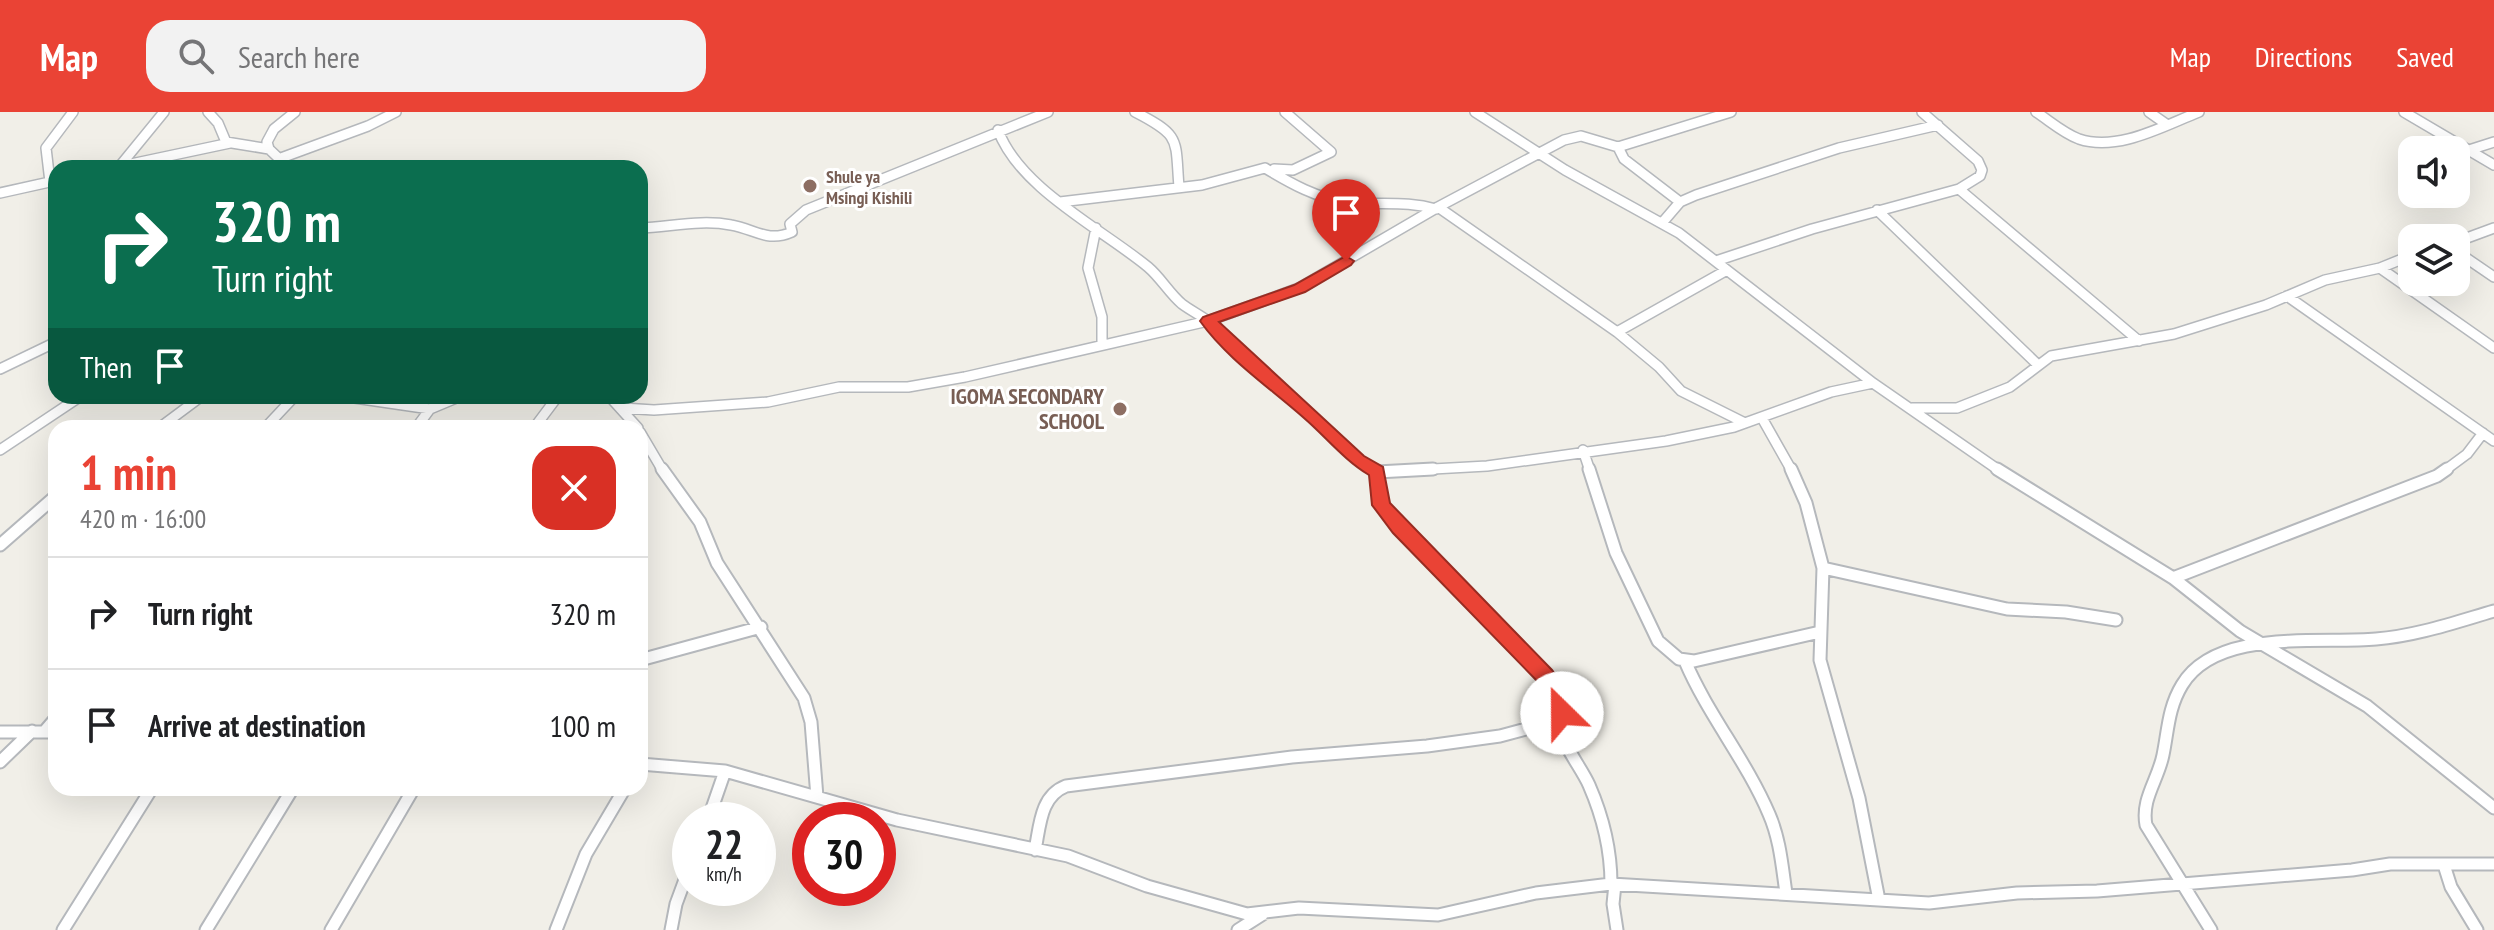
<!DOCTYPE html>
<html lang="en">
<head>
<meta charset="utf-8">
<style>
	:root { --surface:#fff; --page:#f2f2f2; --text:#202124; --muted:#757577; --line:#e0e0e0; --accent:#ea4335 }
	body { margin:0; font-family:"PT Sans Narrow",sans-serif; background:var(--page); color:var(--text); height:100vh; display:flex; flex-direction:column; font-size:30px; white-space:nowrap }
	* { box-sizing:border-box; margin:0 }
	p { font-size:26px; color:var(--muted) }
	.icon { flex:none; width:44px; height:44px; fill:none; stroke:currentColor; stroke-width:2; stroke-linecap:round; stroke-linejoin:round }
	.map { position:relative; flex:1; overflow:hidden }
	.drawer { position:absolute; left:48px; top:308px; width:600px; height:376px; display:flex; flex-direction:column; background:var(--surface); border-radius:24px; box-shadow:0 8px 32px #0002 }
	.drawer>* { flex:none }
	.banner { position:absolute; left:48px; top:48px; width:600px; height:244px; border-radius:24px; box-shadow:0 8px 32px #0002; background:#0b6e4f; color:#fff; overflow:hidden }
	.tools { position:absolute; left:2398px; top:24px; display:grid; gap:16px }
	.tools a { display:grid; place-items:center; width:72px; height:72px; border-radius:16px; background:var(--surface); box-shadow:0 8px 32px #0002; font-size:40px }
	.speed { position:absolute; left:672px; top:690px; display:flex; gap:16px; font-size:40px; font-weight:700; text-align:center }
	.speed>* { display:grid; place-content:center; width:104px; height:104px; border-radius:50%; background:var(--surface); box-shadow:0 8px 32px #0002; line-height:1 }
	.speed small { font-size:20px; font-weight:400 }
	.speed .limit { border:12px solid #d22; background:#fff; color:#111 }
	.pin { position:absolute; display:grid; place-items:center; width:68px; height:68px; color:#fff; margin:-82px -34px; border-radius:50% 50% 50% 0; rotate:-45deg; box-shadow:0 0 8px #0007 }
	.pin .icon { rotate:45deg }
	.me { position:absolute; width:88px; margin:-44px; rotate:337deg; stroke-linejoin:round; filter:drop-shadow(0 0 6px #0008) }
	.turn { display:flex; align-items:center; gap:28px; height:168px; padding:0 32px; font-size:36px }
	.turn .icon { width:104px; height:104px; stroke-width:2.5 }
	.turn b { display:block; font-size:56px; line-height:68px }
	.then { display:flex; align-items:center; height:76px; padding:0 32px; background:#0003; gap:16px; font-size:30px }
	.round { display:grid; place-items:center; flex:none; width:84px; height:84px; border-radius:24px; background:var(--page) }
	.headline { display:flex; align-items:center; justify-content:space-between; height:136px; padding:0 32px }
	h1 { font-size:48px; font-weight:700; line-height:60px; color:var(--accent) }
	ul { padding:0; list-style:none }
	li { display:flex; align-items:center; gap:24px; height:112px; padding:0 32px; border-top:2px solid var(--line) }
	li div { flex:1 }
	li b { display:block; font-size:30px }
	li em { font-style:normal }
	header { display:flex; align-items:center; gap:48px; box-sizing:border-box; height:112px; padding:0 40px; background:var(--accent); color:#fff }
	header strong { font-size:38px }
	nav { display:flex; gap:44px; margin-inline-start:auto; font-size:28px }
	.search { width:560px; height:72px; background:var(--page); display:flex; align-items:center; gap:20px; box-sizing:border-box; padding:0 28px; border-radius:24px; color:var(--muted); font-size:30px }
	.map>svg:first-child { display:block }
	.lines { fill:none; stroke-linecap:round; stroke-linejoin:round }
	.street-far1-casing { stroke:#b5b8bc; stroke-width:12 }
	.street-casing { stroke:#b5b8bc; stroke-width:15 }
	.street-far1 { stroke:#fff; stroke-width:9 }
	.street { stroke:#fff; stroke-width:11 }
	.route { fill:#ea4335; stroke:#982c22; stroke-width:2 }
	.education-dot { fill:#8d6e63; stroke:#fff; stroke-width:3 }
	.labels { text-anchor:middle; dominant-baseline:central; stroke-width:6; stroke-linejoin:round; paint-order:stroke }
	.far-education-label { font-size:18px; font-weight:bold; fill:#785e54; stroke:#fff; text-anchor:start }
	.education-label { font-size:22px; font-weight:bold; fill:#785e54; stroke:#fff; text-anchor:end }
</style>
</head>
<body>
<header>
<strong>Map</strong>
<div class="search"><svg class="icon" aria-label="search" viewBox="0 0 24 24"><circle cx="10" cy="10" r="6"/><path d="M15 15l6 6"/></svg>Search here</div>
<nav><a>Map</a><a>Directions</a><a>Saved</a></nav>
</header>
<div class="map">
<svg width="2494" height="818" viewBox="0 0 2494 818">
	<rect width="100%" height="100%" fill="#f1efe8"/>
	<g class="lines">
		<!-- street-far1 casing -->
		<g class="street-far1-casing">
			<path id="street-far1" d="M208,0L218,11L226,30L269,37
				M1135,0C1182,24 1175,27 1179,75
				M1475,0L1565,58L1679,121L1873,271L2000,359
				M2036,0C2050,9 2063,21 2079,27C2118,40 2163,14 2199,0
				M2149,0L2166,12
				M2404,0L2494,53
				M998,18C1019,76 1102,117 1148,155C1161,166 1169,181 1182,192C1190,198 1200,203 1208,209L1358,348L1375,359
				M2469,38L2494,30
				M281,46L368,14L396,0
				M119,55L164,0
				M112,56L230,31
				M289,56L269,37L267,30L274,17L295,0
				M1274,57L1293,58L1331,40L1285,0
				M50,70L46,36L73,0
				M1959,77L2139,229
				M0,81L54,69
				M1060,90L1202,73L1265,56C1290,71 1318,87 1347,90C1379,94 1404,88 1436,97
				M1680,90L1624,47L1618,35L1731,0
				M1438,95L1617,220L1727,158
				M1877,98L2037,252
				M1662,111L1680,90L1696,83L1839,36L1938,13
				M640,116C670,115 701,107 731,113C755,117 767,131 792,120L790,112L806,98L1048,0
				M1096,116L1088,156L1102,205V232
				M2456,130L2494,116
				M2456,139L2494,165
				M1716,149L1812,117L1959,77L1980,64L1982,58L1978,49L1922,0
				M2380,156L2494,236
				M2287,184L2494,329
				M1617,220L1659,255L1681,279L1745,311
				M0,257L56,230
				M341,284L430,297L461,284
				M609,284L638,316
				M623,296L654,298L768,290L839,275H908L965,265L1208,209L1299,176L1438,95L1564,28L1581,24L1618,35
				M1912,296H1957L2010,275L2051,244L2174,222L2266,193L2325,168L2380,156L2412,143
				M1762,306L1792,359
				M159,316L202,284
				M265,316L295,284
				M416,316L430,297
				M534,316L558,284
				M640,320L663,359
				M0,338L81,284
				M1583,338L1590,359
				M1397,359L1487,354L1666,329L1734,315L1831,280L1873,271
				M2444,359L2467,342L2483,321"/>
		</g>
		<!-- street casing -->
		<g class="street-casing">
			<path id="street" d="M662,357L700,410L717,451L804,586L811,610L817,685
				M1372,357L1377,360L1433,357
				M1589,357L1616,441L1658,529L1679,547L1694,549L1820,520
				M1791,357L1806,391L1823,456L1820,548L1859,686L1879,788
				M1997,357L2173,466L2240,519L2367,594L2494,696
				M0,433L56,384
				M1823,456L2007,497L2066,500L2116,508
				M2173,466L2437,364L2447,357
				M640,548L761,515
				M1685,549C1708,603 1746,648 1769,702C1780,727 1782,754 1786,781
				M1558,583L1563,591C1562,599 1559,608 1560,616C1562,632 1582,657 1589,673C1603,705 1611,737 1611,772
				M0,620H56
				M44,620L56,606
				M0,650L32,619
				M640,652L725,659L897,708L1068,744L1147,774L1247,802L1299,796L1438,803L1536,781L1611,772L1929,791L2017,781L2097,779L2352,758L2390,752H2494
				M708,708L725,659
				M1035,738C1040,714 1040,684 1066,674L1292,645L1427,634L1500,624L1526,617L1556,591L1558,583L1545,564L1381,393L1377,360
				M2444,753L2451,775L2477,818
				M1615,772L1613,792L1617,818
				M63,818L152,676
				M206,818L293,676
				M331,818L414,676
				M556,818L586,742L625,676
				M671,818L676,792L690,754
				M1238,818L1263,802
				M2211,818L2146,713C2141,687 2158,668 2163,643C2168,619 2168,596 2182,573C2216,516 2319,532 2376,527C2416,524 2456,510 2494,499"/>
		</g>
		<!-- street-far1 -->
		<use href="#street-far1" class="street-far1"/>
		<!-- street -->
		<use href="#street" class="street"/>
	</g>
	<!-- route -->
	<path class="route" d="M1346,144L1354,149L1351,153L1305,180L1219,210L1364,344L1383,355L1390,391L1552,558L1572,587L1569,607L1562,610L1555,607L1552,589L1538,570L1393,421L1372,393L1369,363C1344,348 1326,325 1304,306C1269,275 1227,247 1200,209L1203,205L1294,173Z"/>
	<!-- markers -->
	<g class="education-dot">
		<circle cx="810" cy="74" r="8"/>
		<circle cx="1120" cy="297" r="8"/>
	</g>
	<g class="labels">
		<!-- far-education labels -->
		<g class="far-education-label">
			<text x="826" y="64">Shule ya<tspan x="826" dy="21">Msingi Kishili</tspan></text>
		</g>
		<!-- education labels -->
		<g class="education-label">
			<text x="1104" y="284">IGOMA SECONDARY<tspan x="1104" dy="25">SCHOOL</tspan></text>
		</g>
	</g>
</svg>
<div class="tools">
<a><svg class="icon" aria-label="sound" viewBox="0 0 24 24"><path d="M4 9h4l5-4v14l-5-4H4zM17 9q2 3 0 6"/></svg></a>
<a><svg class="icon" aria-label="layers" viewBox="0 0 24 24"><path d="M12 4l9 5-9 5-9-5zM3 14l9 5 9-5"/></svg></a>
</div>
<div class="speed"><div>22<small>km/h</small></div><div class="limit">30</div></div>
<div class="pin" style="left:1346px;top:149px;background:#d93025"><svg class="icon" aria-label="arrive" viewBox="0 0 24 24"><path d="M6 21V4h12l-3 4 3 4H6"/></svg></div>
<svg class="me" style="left:1562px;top:601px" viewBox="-20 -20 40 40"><circle r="19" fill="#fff"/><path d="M0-13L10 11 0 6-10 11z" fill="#ea4335"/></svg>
<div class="banner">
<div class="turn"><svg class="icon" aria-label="right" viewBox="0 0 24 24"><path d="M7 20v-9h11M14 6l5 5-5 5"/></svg><div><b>320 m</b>Turn right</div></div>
<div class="then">Then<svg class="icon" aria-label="arrive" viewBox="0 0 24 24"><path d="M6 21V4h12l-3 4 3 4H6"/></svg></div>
</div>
<section class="drawer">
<div class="headline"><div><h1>1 min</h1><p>420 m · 16:00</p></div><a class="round" style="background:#d93025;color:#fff"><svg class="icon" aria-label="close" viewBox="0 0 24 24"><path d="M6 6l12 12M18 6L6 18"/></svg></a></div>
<ul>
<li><svg class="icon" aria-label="right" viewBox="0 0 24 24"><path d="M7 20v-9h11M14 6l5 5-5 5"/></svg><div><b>Turn right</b></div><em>320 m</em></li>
<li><svg class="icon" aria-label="arrive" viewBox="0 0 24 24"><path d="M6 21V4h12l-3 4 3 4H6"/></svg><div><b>Arrive at destination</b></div><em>100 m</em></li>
</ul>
</section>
</div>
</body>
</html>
